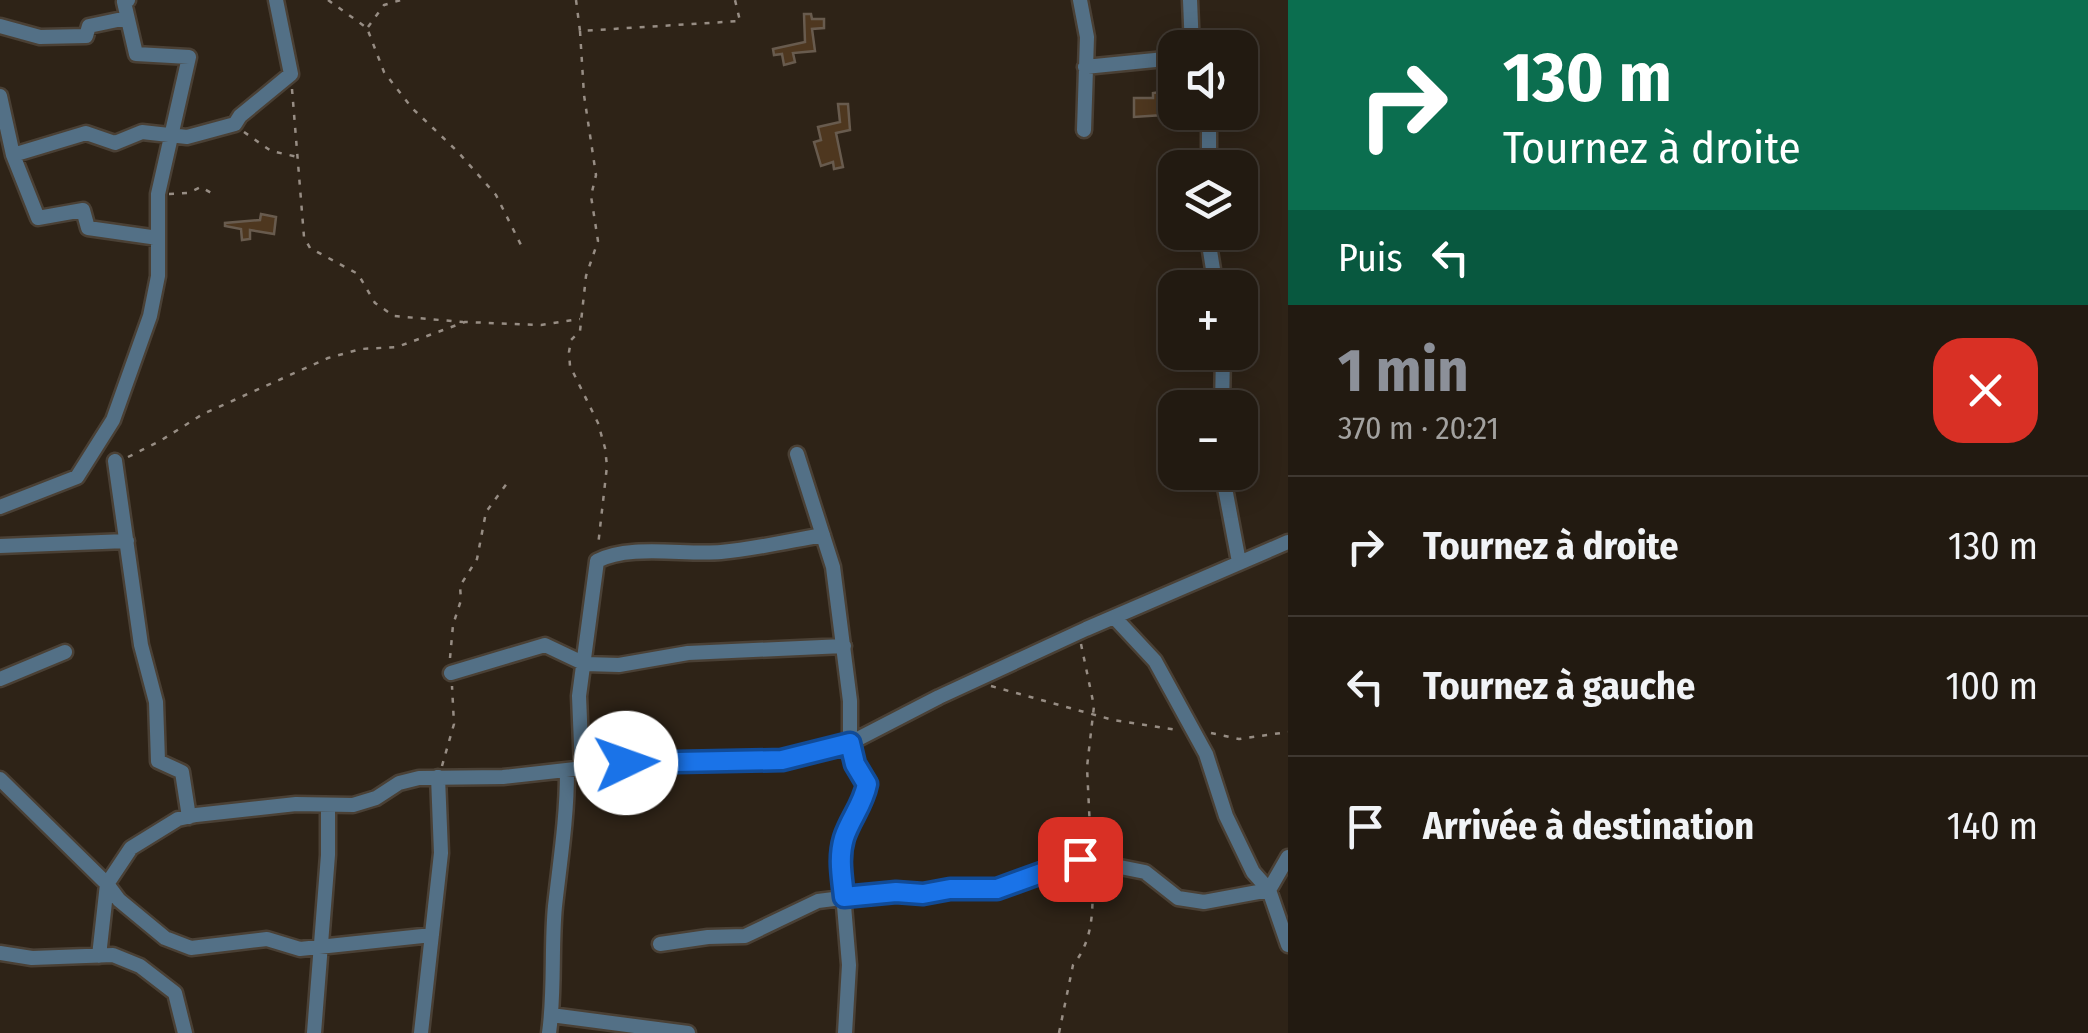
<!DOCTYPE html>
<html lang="fr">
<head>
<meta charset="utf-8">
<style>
	:root { --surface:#221a11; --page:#2a231a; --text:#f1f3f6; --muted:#a2a19f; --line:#3f3831; --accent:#8c9099 }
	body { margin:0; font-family:"Fira Sans Condensed",sans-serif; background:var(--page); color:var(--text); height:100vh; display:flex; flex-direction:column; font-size:38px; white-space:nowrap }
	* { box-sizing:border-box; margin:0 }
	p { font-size:32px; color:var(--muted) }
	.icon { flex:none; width:55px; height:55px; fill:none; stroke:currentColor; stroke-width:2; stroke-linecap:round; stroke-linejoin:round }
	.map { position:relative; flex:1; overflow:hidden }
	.details { display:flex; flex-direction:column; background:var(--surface); width:800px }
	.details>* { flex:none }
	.banner { background:#0b6e4f; color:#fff; overflow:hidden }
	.buttons { position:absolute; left:1158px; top:30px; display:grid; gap:20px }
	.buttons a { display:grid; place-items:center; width:100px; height:100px; border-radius:20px; background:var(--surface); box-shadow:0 5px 25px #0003,0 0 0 2px var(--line); font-size:50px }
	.pin { position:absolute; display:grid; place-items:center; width:85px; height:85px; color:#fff; margin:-42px; border-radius:20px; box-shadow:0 5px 15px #0006 }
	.me { position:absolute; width:110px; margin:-55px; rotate:87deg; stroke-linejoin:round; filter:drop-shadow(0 0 8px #0008) }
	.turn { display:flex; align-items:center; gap:35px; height:210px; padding:0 50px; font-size:45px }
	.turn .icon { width:130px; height:130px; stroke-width:2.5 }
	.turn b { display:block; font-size:70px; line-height:85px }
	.then { display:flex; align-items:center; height:95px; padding:0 50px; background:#0003; gap:20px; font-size:38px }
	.round { display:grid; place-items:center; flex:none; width:105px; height:105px; border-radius:30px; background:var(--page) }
	.head { display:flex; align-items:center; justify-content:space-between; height:170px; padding:0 50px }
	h1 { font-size:60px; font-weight:700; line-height:75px; color:var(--accent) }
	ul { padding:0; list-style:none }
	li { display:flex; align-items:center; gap:30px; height:140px; padding:0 50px; border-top:2px solid var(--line) }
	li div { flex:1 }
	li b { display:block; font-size:38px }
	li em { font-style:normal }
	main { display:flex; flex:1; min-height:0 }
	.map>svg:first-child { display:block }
	.building { fill:#4e371f; stroke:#685b4e; stroke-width:2.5 }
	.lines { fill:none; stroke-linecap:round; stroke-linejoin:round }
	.minor-casing { stroke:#4a4035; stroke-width:19 }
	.path { stroke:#978d84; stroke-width:2.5; stroke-dasharray:5 8; stroke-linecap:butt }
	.minor { stroke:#537086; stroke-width:14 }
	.route-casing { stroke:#114b97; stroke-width:25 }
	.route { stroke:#1a73e8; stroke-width:18 }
</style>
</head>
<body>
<main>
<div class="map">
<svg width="1288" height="1033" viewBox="0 0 1288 1033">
	<rect width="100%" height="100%" fill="#2e2317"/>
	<!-- building -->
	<path class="building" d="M804,14H811L812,19H824V28L812,29L815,51L793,53L795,62L784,65L782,54L774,55L773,49L805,42Z
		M1161,92L1163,115L1134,117V98H1153V93Z
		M838,104H848L850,130L836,133L843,167L834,169L833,162L821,166L814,142L821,140L818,127L840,122Z
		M261,214L276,217L274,234L250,230V239L242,240L241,229L225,226V223L260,220Z"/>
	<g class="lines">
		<!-- minor casing -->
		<g class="minor-casing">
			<path id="minor" d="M1080,0L1087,37L1084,130
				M1190,0L1192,48
				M0,26L40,37L86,36L89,26L127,18
				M1085,67L1175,58
				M0,96L13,155L38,218L83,210L88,228L158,238
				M1206,112L1209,122V168
				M13,155L86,133L115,143L142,132L187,137L235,124L240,116L291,74L276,0
				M1207,232L1216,288
				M1222,408L1223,352
				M797,454L833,567L850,701V743L855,764L867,784L863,803L845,834L840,858L849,965L845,1033
				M115,461L141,645L156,702L158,761L182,772L189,817
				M1222,472L1239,562
				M0,507L77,477L113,420L150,316L158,276V194L189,57L136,54L124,2L128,0
				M0,546L127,541
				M1114,617L1155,661L1206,754L1226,816L1253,872L1269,890L1288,945
				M451,673L545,645L585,664L619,665L688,653L844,646
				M0,679L65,652
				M582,768L579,696L597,561C629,544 683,555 721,552C755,549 789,541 823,535
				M0,779L107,884L119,900L165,938L191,948L267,939L300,949L432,935
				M660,944L708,937L745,936L818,901L896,891L923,894L950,889H997L1080,859L1145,872L1178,898L1204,902L1269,890L1288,857
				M0,953L32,958L113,955L140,966L175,993L185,1033
				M99,956L107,884L131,848L178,819L196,815L296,804L353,805L376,798L399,783L419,778L503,777L647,761L782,760L850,743L939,697L1086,629L1288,542
				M551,1015L688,1033
				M314,1033L328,855V807
				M421,1033L441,853L438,777
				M549,1033C555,991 551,948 555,906C560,861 567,818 567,772"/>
		</g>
		<!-- path -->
		<path class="path" d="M328,0L367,28L384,72L412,108L458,152L496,195L524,251
			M576,0L580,31L740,21L735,0
			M368,27L384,5L401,0
			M580,31L584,95L596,175L591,196L598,241L586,276L580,331L571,340L569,352L570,366L598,423L605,448L607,466L598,546
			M292,89L304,237L310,248L358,274L375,303L394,316L463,322
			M244,132L271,151L298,157
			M169,194L188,193L201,187L213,194
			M128,457L160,441L203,414L328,358L361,349L397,347L465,322L541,325L580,319
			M1081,644L1094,706L1087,767L1091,849
			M450,658L453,625L461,600L460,586L477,559L486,512L510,479
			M991,686L1113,720L1178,730
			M1211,733L1239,739L1288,732
			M442,766L454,724L452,686
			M1059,1033L1073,965C1095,938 1093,905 1092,872"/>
		<!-- minor -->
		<use href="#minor" class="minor"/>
	</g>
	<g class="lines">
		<!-- route casing -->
		<g class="route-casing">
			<path id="route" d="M626,763L782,760L850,743L855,764L867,784C863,805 850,819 844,838C838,858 842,877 844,897L896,892L923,894L950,889H997L1080,859"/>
		</g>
		<!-- route -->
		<use href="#route" class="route"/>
	</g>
</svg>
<div class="buttons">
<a><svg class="icon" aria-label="sound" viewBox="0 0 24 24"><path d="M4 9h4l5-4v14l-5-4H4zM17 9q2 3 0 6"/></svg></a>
<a><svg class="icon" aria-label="layers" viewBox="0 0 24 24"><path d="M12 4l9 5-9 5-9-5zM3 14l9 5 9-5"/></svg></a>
<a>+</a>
<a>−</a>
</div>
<div class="pin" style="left:1080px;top:859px;background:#d93025"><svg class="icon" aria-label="arrive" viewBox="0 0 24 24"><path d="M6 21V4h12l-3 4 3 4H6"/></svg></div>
<svg class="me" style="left:626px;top:763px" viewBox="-20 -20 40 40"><circle r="19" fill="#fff"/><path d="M0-13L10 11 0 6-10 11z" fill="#1a73e8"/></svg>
</div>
<section class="details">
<div class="banner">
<div class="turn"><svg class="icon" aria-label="right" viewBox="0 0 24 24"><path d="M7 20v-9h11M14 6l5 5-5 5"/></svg><div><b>130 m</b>Tournez à droite</div></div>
<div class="then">Puis<svg class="icon" aria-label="left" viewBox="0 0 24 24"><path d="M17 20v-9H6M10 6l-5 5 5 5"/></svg></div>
</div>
<div class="head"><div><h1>1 min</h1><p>370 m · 20:21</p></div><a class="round" style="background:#d93025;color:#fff"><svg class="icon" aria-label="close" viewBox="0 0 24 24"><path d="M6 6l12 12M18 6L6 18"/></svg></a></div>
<ul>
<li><svg class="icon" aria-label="right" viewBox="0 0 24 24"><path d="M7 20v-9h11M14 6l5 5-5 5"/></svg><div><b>Tournez à droite</b></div><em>130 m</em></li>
<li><svg class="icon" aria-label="left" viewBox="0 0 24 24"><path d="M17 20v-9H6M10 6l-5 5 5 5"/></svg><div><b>Tournez à gauche</b></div><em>100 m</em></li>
<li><svg class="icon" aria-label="arrive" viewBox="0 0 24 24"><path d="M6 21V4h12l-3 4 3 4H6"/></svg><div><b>Arrivée à destination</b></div><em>140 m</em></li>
</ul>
</section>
</main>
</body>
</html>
